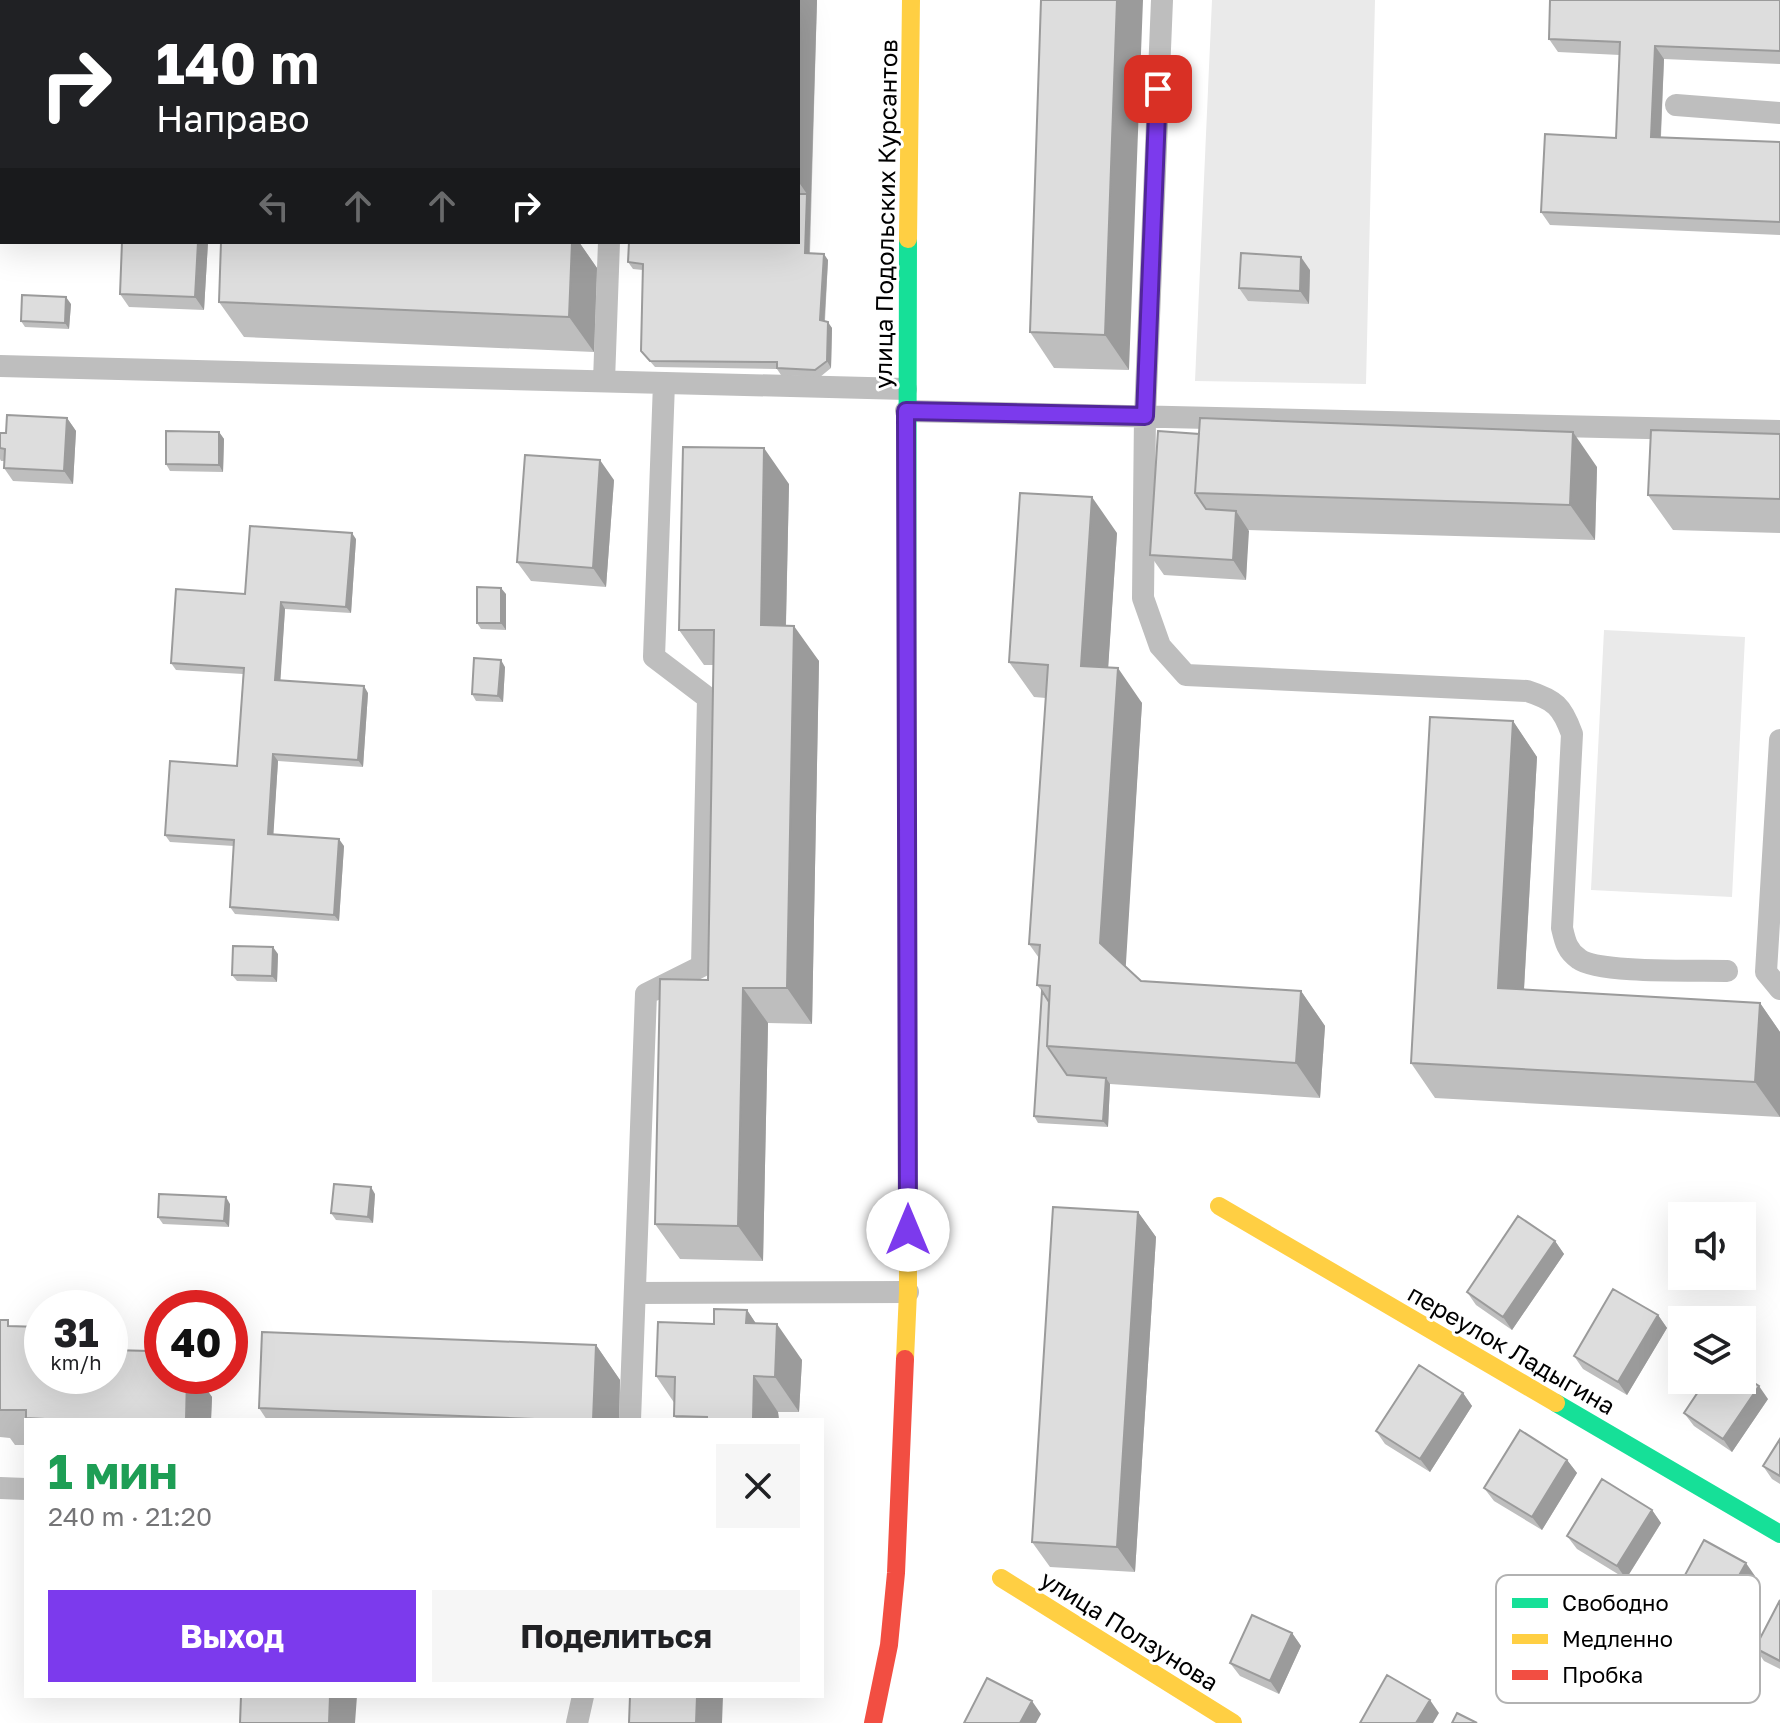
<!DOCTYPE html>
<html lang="ru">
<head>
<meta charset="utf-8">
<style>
	:root { --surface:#fff; --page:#f6f6f6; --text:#202124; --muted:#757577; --accent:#7c3aed }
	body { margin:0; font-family:"Golos Text",sans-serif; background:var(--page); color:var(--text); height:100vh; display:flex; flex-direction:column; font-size:30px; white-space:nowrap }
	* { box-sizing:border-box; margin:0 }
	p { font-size:26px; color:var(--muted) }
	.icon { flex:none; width:44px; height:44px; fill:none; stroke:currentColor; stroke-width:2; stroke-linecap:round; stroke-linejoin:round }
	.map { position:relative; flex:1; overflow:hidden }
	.side { position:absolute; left:24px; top:1418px; width:800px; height:280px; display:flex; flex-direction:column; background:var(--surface); border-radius:0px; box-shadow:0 8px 32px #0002 }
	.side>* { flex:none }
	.hud { position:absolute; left:0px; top:0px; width:800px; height:244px; box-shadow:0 8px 32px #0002; background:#202124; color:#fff; overflow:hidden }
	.buttons { position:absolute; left:1668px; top:1202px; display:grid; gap:16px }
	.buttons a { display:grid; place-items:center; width:88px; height:88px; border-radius:0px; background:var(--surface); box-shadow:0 8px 32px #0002; font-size:40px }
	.speed { position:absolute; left:24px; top:1290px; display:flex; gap:16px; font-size:40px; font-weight:700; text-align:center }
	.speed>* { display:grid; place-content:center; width:104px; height:104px; border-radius:50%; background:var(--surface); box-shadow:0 8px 32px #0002; line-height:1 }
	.speed small { font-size:20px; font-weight:400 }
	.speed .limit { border:12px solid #d22; background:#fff; color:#111 }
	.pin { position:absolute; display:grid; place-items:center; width:68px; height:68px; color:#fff; margin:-34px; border-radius:16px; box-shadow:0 4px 12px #0006 }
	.me { position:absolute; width:88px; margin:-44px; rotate:0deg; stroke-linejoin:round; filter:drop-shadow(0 0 6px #0008) }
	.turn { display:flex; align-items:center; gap:28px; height:168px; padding:0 24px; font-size:36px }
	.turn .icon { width:104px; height:104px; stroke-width:2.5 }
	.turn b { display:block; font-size:56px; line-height:68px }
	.lanes { display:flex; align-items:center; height:76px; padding:0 24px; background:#0003; justify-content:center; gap:40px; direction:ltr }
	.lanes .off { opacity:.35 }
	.round { display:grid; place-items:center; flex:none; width:84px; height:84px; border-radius:0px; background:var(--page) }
	.overview { display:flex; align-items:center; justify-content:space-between; height:136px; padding:0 24px }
	h1 { font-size:48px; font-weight:700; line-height:60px; color:#1e9e55 }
	.primary-button { display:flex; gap:16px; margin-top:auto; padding:16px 24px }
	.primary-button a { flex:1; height:92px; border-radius:0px; background:var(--accent); color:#fff; font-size:32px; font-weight:700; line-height:92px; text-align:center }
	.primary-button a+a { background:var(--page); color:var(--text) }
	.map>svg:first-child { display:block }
	.green { fill:#eaeaea }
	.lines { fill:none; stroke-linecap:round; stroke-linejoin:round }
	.lane { stroke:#bebebe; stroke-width:22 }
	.fast { stroke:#16e098; stroke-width:18 }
	.slow { stroke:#ffcf43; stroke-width:18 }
	.jam { stroke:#f24e42; stroke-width:18 }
	.wall { fill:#bebebe }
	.shaded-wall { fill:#9b9b9b }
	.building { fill:#ddd; stroke:#9b9b9b; stroke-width:2 }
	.route-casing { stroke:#51269a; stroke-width:20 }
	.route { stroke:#7c3aed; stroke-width:14 }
	.labels { text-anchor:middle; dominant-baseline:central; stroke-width:6; stroke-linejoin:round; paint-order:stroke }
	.street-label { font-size:24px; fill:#000; stroke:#fff }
	.key { fill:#fff; stroke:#b2b2b2; stroke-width:2 }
	.key-label { font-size:22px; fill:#000 }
</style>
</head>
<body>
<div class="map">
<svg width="1780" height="1723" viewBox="0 0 1780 1723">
	<rect width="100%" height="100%" fill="#fff"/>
	<!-- green -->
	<path class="green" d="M1212,0H1375L1366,384L1195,381Z
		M1604,630L1745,637L1732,897L1591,890Z"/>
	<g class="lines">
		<!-- lane -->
		<path class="lane" d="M1162,0L1145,416L1143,598L1160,646L1186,675L1527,691C1555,700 1562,706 1572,734L1562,928C1565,941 1567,951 1579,959C1599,974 1698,970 1727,971
			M230,2V0
			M686,2V0
			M1676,105L1780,113
			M0,366L906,389
			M604,381L609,242
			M906,411L1780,431
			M1780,740L1766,972L1780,989
			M635,1293L908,1292
			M630,1420L646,994L702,966L708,698L654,657L664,383
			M0,1488L26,1489
			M577,1723L583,1696"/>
		<!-- fast -->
		<path class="fast" d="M907,685L908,239
			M1556,1403L1780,1534"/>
		<!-- slow -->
		<path class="slow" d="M908,239L911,0
			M1219,1206L1556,1403
			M905,1359L908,1292L907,685
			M1001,1578L1233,1723"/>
		<!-- jam -->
		<path class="jam" d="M873,1723L889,1645L896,1573L905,1359"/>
	</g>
	<!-- wall -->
	<path class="wall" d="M732,0H817L810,253L828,260L825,321L832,328L831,368L820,377L781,375L777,369L655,367L641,351L643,270L633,269L628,262L798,242V2Z
		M1041,0L1129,370L1054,368L1030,332Z
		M1780,0V64L1664,59L1661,137L1780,142V235L1550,225L1541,212L1616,138L1620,55L1558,52L1549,39Z
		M122,242H208L204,310L129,307L120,294Z
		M572,242H579L597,268L594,352L244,337L219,302Z
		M1310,270L1309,304L1248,301L1239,288Z
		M71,304L69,329L25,327L21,321Z
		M67,418L76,431L73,484L13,481L4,468V461H1L0,459V433H6Z
		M1158,431L1597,467L1595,540L1248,530L1246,580L1164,575L1150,555Z
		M219,432L224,439L223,472L170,471L166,464Z
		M1780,434V533L1673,530L1648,495Z
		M614,480L606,587L531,581L517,562Z
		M789,484L786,626L819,661L812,1024L768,1023L763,1261L680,1259L655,1224L708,980L714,665H704L679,630Z
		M1117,533L1108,667L1142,703L1125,967L1141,981L1301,991L1325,1026L1320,1098L1110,1084L1108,1127L1038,1123L1034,1116L1042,991L1037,985L1039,958L1029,944L1046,698L1034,697L1009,662Z
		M356,539L351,613L285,609L280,680L368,693L363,767L278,761L273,835L344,846L339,921L235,914L230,907L234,846L170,842L165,835L237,766L243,674L176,670L171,663L245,594Z
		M506,594V630L481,629L477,623Z
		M505,667L503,702L476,701L472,694Z
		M1513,721L1537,757L1524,990L1760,1003L1780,1032V1117L1435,1098L1411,1063Z
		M278,954L277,982L237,981L232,975Z
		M375,1194L373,1223L336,1220L331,1213Z
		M230,1204L229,1227L163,1224L158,1217Z
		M1138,1212L1156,1237L1135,1572L1050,1567L1032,1542Z
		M1555,1241L1564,1254L1512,1330L1476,1305L1467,1292Z
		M747,1310L756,1324L802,1360L799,1412H778L779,1420H678L674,1416L675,1404L656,1376L714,1324Z
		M1658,1315L1667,1328L1627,1395L1583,1369L1574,1356Z
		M0,1320L42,1376L111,1342L117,1350L162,1376H197L212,1397L211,1420H26V1445H15L10,1438L0,1437Z
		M596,1345L620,1380L619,1420H267L259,1408Z
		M1463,1393L1472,1406L1430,1472L1385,1444L1376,1431Z
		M1768,1399L1732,1452L1694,1426L1684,1413Z
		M1780,1439V1484L1772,1479L1763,1466Z
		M1567,1460L1577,1473L1542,1530L1494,1501L1484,1488Z
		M1652,1510L1661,1523L1626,1579L1577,1549L1567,1536Z
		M1755,1576L1724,1633L1682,1610L1673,1597Z
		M1780,1600V1669L1764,1661L1755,1648Z
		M1292,1633L1301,1646L1279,1694L1240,1676L1230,1663Z"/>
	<!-- shaded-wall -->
	<path class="shaded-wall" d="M311,0H338V2H311Z
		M791,0H817L809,260L805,253L807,194L798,181V2H791Z
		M1117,0H1143L1129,370L1105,335Z
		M1655,46L1664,59L1660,150L1651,137Z
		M198,242H208L204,310L195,297Z
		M572,242H579L597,268L594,352L569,317Z
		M824,254L828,260L824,327L820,320Z
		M1301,257L1310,270L1309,304L1300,291Z
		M66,297L71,304L69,329L65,323Z
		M828,322L832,328L831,368L827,361Z
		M67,418L76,431L73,484L64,471Z
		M219,432L224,439L223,472L219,465Z
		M1573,432L1597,467L1595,540L1570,505Z
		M764,448L789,484L785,661L761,625Z
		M600,460L614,480L606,587L593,568Z
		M1092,497L1117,533L1106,701L1081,666Z
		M1236,511L1249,531L1246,580L1233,560Z
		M352,533L356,539L351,613L346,607Z
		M501,588L506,594V630L501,623Z
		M281,602L285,609L280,687L275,680Z
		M794,626L819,661L812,1024L787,988Z
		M501,660L505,667L503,702L498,696Z
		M1118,668L1142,703L1125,979L1100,943Z
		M364,686L368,693L363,767L358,760Z
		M1513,721L1537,757L1522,1023L1498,988Z
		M273,754L278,761L273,841L268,834Z
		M339,839L344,846L339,921L334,915Z
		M273,947L278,954L277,982L272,976Z
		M743,988L768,1023L763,1261L738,1226Z
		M1301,991L1325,1026L1320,1098L1296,1063Z
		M1760,1003L1780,1032V1117L1755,1082Z
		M1106,1078L1110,1084L1108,1127L1103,1121Z
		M371,1187L375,1194L373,1223L368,1217Z
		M226,1197L230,1204L229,1227L224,1221Z
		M1138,1212L1156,1237L1135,1572L1117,1547Z
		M1555,1241L1564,1254L1512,1330L1503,1317Z
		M747,1310L771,1346L746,1323Z
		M1658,1315L1667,1328L1627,1395L1618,1382Z
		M777,1324L802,1360L799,1412L775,1377Z
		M596,1345L620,1380L619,1420H593Z
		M150,1351L162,1368L150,1361Z
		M187,1376H197L212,1397L211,1420H186Z
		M754,1376L778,1412L779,1420H754L753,1418Z
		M1759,1386L1768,1399L1732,1452L1723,1439Z
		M1463,1393L1472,1406L1430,1472L1420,1459Z
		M1567,1460L1577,1473L1542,1530L1532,1517Z
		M1652,1510L1661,1523L1626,1579L1617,1566Z
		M1746,1563L1755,1576L1724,1633L1714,1620Z
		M1292,1633L1301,1646L1279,1694L1270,1681Z
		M330,1696H357L355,1723H329Z
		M697,1696H723L722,1723H696Z
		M1430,1700L1439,1713L1433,1723H1416Z
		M1032,1701L1041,1714L1036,1723H1020Z"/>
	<!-- building -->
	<path class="building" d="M21,0H104V2H21Z
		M132,0H170V2H132Z
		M237,0H311V2H237Z
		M732,0H791V2H732Z
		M1041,0H1117L1105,335L1030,332Z
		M1550,0H1780V51L1655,46L1651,137L1780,142V222L1541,212L1545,134L1616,138L1620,42L1549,39Z
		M0,98H2V205H0Z
		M798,194H807L805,253L824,254L820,320L828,322L827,361L815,370L777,368V362L650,361L641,351L643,264L628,262L629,242H798Z
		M122,242H198L195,297L120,294Z
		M221,242H572L569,317L219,302Z
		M1241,253L1301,257L1300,291L1239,288Z
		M22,295L66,297L65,323L21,321Z
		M7,415L67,418L64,471L4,468L5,449L0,448V433H6Z
		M1200,418L1573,432L1570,505L1195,493Z
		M1651,430L1780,434V499L1648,495Z
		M166,431L219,432V465L166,464Z
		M1158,431L1199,434L1195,493L1206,509L1236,511L1233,560L1150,555Z
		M683,447L764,448L761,625L794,626L787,988H743L738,1226L655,1224L660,979L708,980L714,630H679Z
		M525,455L600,460L593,568L517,562Z
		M1020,493L1092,497L1081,666L1118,668L1100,943L1141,981L1301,991L1296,1063L1047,1046L1050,986L1037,985L1040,945L1029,944L1048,665L1009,662Z
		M250,526L352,533L346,607L281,602L275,680L364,686L358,760L273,754L268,834L339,839L334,915L230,907L234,840L165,835L170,761L237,766L244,668L171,663L176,589L245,594Z
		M477,587L501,588V623H477Z
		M474,658L501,660L498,696L472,694Z
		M1430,717L1513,721L1498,988L1760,1003L1755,1082L1411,1063Z
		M233,946L273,947L272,976L232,975Z
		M1042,991L1049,1002L1047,1046L1067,1075L1106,1078L1103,1121L1034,1116Z
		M334,1184L371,1187L368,1217L331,1213Z
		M159,1194L226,1197L224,1221L158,1217Z
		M1053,1207L1138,1212L1117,1547L1032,1542Z
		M1518,1216L1555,1241L1503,1317L1467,1292Z
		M1613,1289L1658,1315L1618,1382L1574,1356Z
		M714,1309L747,1310L746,1323L777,1324L775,1377L754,1376L753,1418L778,1420H707V1417L674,1416L675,1377L656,1376L658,1322L714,1324Z
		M0,1320H8V1326L41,1327L42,1332V1376H110V1342H111V1350L150,1351V1361H162V1376H187L186,1420H64L26,1418V1410H0Z
		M262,1332L596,1345L593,1420H561L259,1408Z
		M1419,1365L1463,1393L1420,1459L1376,1431Z
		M1742,1375L1759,1386L1723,1439L1684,1413L1706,1380H1742Z
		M1520,1430L1567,1460L1532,1517L1484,1488Z
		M1780,1439V1476L1763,1466Z
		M1602,1479L1652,1510L1617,1566L1567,1536Z
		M1704,1540L1746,1563L1714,1620L1673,1597Z
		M1780,1600V1661L1755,1648Z
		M1252,1615L1292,1633L1270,1681L1230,1663Z
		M1387,1675L1430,1700L1416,1723H1360Z
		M987,1678L1032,1701L1020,1723H964Z
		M241,1696H330L329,1723H240Z
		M630,1696H697L696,1723H629Z
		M1457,1713L1477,1723H1452Z"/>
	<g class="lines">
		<!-- route casing -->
		<g class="route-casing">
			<path id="route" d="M908,1230L906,411L1145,416L1158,89"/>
		</g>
		<!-- route -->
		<use href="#route" class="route"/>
	</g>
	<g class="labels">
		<!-- street labels -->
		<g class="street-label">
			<text transform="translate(885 214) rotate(-89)">улица Подольских Курсантов</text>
			<text transform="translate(1512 1349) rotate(30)">переулок Ладыгина</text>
			<text transform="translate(1130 1630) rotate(32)">улица Ползунова</text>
		</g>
	</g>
	<!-- legend -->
	<rect x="1496" y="1575" width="264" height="128" rx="12" class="key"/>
	<rect x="1512" y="1598" width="36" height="10" fill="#16e098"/>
	<rect x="1512" y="1634" width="36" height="10" fill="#ffcf43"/>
	<rect x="1512" y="1670" width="36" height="10" fill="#f24e42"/>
	<g class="key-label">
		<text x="1562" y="1611">Свободно</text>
		<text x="1562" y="1647">Медленно</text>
		<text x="1562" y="1683">Пробка</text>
	</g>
</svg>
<div class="buttons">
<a><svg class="icon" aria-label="sound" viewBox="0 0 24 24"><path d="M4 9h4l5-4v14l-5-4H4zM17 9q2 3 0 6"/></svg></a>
<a><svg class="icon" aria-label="layers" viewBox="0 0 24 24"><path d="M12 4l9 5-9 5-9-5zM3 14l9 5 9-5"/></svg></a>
</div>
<div class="speed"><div>31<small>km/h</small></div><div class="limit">40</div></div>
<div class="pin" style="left:1158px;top:89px;background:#d93025"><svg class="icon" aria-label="arrive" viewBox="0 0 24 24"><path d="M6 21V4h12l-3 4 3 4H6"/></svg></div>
<svg class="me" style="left:908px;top:1230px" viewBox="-20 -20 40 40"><circle r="19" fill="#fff"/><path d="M0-13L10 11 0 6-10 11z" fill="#7c3aed"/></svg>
<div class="hud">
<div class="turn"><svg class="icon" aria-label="right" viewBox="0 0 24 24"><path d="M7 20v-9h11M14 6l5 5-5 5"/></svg><div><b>140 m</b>Направо</div></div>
<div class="lanes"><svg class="icon off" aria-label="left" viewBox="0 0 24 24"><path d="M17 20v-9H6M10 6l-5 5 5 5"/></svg><svg class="icon off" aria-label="ahead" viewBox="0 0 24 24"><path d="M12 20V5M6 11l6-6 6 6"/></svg><svg class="icon off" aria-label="ahead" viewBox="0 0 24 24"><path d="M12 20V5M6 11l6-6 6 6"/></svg><svg class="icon" aria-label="right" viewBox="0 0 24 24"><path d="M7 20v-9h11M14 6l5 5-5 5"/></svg></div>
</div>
<section class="side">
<div class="overview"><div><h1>1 мин</h1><p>240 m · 21:20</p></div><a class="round"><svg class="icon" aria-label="close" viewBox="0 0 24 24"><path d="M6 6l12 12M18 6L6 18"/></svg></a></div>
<div class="primary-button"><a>Выход</a><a>Поделиться</a></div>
</section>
</div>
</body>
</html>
